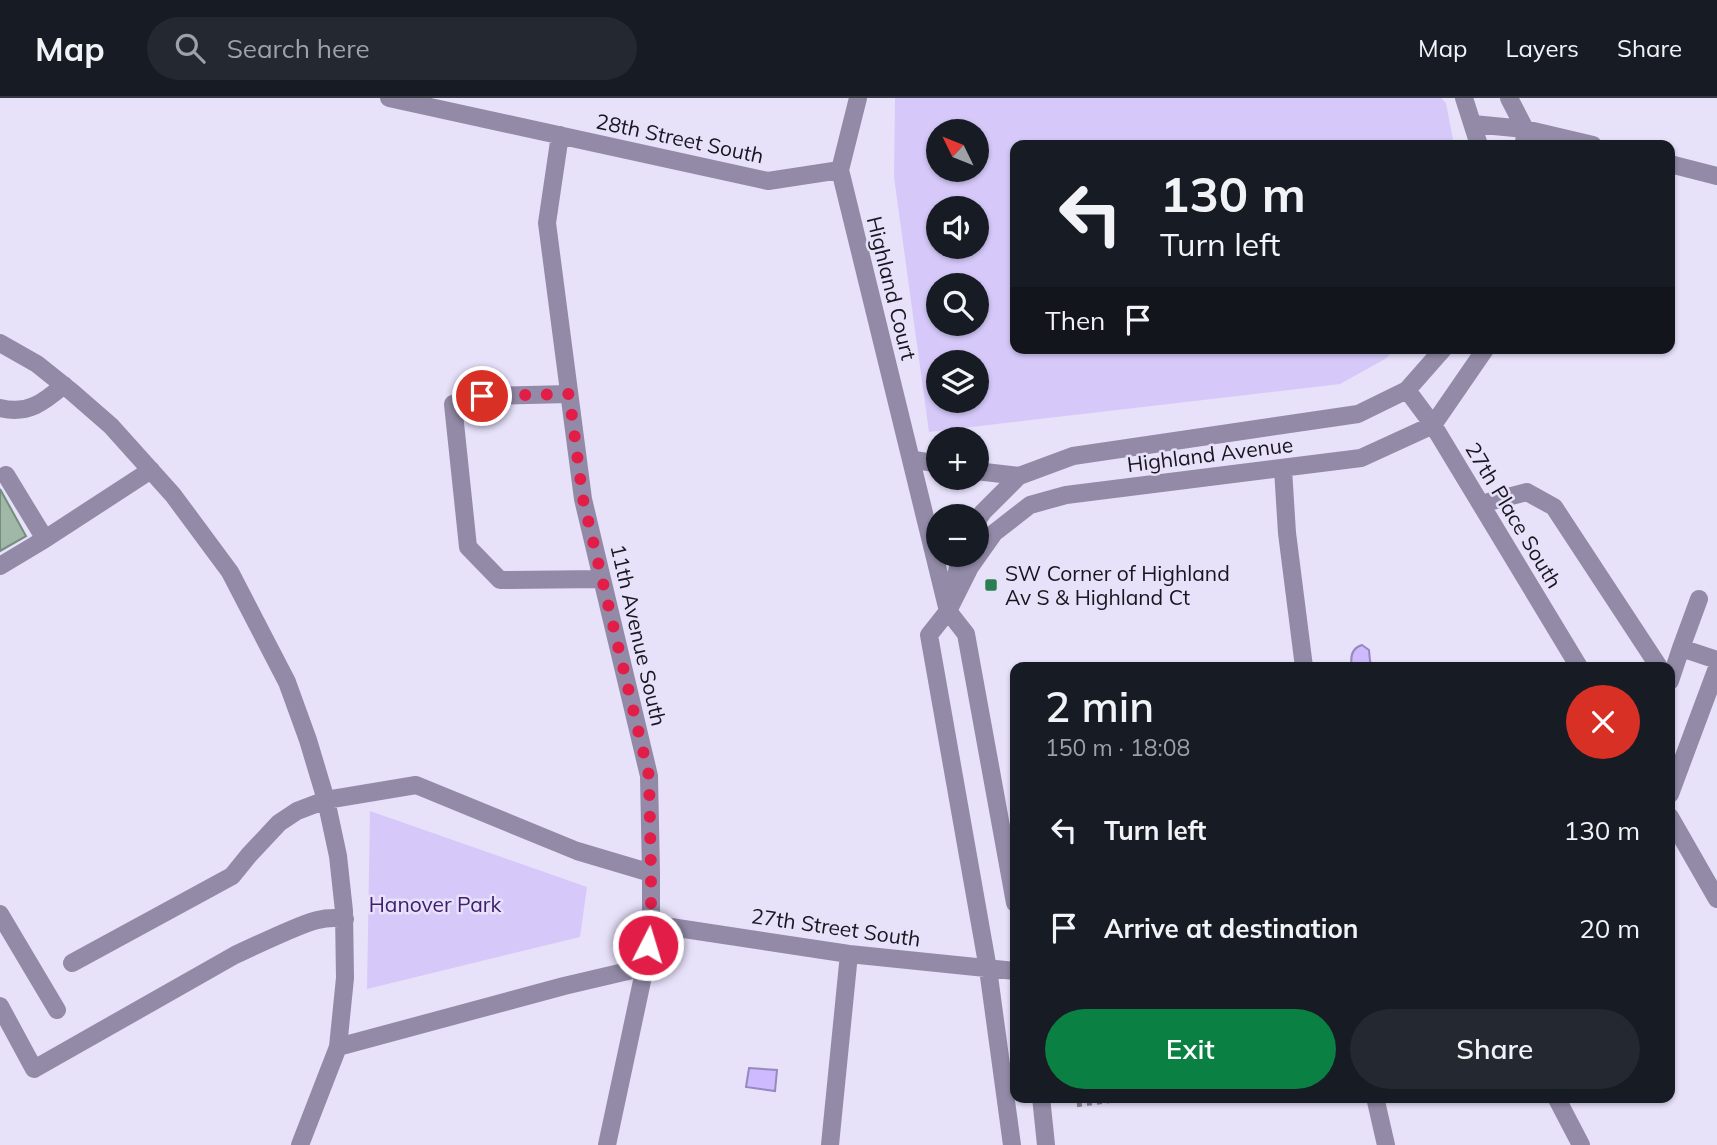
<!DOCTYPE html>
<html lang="en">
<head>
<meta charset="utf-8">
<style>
	:root { --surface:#171b24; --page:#242831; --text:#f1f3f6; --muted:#9ea1a6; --line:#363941; --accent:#0b8043 }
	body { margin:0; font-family:Mulish,sans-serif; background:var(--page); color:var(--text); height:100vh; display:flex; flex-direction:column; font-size:26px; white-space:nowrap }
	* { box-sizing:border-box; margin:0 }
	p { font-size:23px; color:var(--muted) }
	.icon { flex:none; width:38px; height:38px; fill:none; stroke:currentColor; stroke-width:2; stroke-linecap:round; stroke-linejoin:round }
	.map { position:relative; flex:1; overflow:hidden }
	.sheet { position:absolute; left:1010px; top:564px; width:665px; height:441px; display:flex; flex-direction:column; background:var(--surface); border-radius:14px; box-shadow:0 2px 5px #0004 }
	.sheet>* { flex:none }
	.hud { position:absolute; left:1010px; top:42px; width:665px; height:214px; border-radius:14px; box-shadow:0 2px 5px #0004; background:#171b24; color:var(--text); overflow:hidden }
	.needle { width:46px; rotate:313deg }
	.controls { position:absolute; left:926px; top:21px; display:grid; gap:14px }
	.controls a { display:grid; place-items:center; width:63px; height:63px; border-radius:50%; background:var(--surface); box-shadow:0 2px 5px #0004; font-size:35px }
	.pin { position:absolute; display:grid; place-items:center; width:60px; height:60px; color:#fff; margin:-30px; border:4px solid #fff; border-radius:50%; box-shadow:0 2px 7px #0007 }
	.me { position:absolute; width:77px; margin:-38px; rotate:5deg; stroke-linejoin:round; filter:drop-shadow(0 0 5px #0008) }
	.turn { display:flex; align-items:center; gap:24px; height:147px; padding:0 35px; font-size:32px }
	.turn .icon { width:91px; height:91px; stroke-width:2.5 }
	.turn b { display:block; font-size:49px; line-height:60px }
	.then { display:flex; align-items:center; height:66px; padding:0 35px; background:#0003; gap:14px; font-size:26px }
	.round { display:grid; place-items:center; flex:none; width:74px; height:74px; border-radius:37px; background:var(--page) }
	.headline { display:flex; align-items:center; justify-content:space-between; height:119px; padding:0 35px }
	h1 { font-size:42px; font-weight:600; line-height:52px }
	.primary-button { display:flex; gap:14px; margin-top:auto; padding:14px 35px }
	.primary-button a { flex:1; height:80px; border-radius:42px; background:var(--accent); color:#fff; font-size:28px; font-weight:600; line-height:80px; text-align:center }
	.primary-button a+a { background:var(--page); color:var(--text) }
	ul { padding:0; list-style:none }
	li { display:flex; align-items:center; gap:21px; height:98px; padding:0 35px }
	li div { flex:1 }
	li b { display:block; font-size:26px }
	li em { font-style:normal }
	header { display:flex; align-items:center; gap:42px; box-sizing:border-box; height:98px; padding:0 35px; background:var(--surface); border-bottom:2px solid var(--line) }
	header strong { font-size:33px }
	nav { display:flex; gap:38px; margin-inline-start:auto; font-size:24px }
	.search { width:490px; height:63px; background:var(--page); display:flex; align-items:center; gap:18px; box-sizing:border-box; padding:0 24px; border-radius:38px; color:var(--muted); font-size:26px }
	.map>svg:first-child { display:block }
	.green { fill:#d6c9fa; fill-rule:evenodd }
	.water { fill:#cdbaff; stroke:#9789bc; stroke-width:2 }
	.building { fill:#a0b8a8; stroke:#758d7d; stroke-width:2 }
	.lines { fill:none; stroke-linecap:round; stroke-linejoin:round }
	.path { stroke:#8e8a9c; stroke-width:4.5; stroke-dasharray:5 5; stroke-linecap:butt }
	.minor { stroke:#928aa7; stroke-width:18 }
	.route { stroke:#e11d48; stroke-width:12; stroke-dasharray:0 21.6 }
	.poi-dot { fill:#2a7f52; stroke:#e7e1fa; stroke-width:2.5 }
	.labels { text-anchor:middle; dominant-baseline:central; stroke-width:5; stroke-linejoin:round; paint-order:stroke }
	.street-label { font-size:21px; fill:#18161e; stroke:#e7e1fa }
	.poi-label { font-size:21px; fill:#18161e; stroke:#e7e1fa; text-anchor:start }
	.park-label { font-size:21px; fill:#3f206d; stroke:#e7e1fa }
</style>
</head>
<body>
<header>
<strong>Map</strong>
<div class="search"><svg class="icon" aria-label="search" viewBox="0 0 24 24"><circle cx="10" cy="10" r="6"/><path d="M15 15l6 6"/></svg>Search here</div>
<nav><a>Map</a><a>Layers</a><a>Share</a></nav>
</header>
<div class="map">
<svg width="1717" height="1047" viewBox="0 0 1717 1047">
	<rect width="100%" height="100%" fill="#e7e1fa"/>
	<!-- green -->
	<path class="green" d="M895,0H1441L1446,5L1454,47H1015V250H1396L1385,261L1340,286L929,334L894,79ZM938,33H976V72H938ZM938,110H976V149H938ZM938,187H976V226H938ZM938,264H976V303H938Z
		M370,713L587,789L580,839L367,891Z"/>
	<!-- water -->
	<path class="water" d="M1362,547L1369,552L1370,563L1373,569H1352C1350,559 1352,550 1362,547Z
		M749,970L777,972L775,993L746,989Z"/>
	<!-- building -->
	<path class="building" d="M0,391L26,438L0,453Z"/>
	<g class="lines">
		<!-- path -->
		<path class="path" d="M1077,1007L1116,1002"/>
		<!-- minor -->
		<path class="minor" d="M389,0L768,83L840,72
			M858,0L840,72L948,513L966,536L1015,805
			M1464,0L1479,47
			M1509,0L1525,31L1524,47
			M1473,26L1525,31L1593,47
			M560,37L547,125L583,401L649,678L651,775V826L645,869L607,1047
			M1670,66L1717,78
			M0,245L37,266L72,294L111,328L173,397L230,474L287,584L308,642L326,702L338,758L344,813L345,880L338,949L300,1047
			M1407,292L1433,327L1579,569
			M569,296L482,298L453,306L468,449L500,482L602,481
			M0,310C28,317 44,304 64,287
			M911,361L938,366
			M1283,371L1287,435L1304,569
			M976,373L1019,378
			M6,377L45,441L151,372
			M1481,406L1527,394L1554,409L1659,569
			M976,424L983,414L1019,378L1073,358L1358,316L1407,292L1444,250
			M0,468L45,441
			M954,486L961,457
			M1681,550L1699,501
			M1670,583L1681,550L1717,562
			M1670,696L1717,570
			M1670,719L1717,801
			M0,816L57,912
			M651,826L849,856L1015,873
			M72,865L232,778L249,757L279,725L297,713L326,702L416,687L577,753L651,775
			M0,908L34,971L235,857C250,850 265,843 281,836C303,827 320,817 345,821
			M338,949L564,888L645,869
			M1041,999L1046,1047
			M1375,999L1386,1047
			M1556,999L1581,1047
			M830,1047L849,856
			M1012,1047L988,871L929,537L948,513L970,469L994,435L1030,407L1066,397L1361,360L1433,327L1486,250"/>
	</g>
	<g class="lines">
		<!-- route -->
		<path class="route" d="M482,298L569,296L583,401L649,678L651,775V826L648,847"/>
	</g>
	<!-- markers -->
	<rect class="poi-dot" x="984" y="480" width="14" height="14" rx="3.5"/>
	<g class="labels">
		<!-- street labels -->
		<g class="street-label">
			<text transform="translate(680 40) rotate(12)">28th Street South</text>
			<text transform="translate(892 190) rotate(76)">Highland Court</text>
			<text transform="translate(1210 356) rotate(-7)">Highland Avenue</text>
			<text transform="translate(1514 417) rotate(59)">27th Place South</text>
			<text transform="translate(639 537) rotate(77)">11th Avenue South</text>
			<text transform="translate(836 829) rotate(8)">27th Street South</text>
		</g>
		<!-- poi labels -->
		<g class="poi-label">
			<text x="1005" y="475">SW Corner of Highland<tspan x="1005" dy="24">Av S &amp; Highland Ct</tspan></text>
		</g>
		<!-- park labels -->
		<g class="park-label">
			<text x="435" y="806">Hanover Park</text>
		</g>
	</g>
</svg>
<div class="controls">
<a><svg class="needle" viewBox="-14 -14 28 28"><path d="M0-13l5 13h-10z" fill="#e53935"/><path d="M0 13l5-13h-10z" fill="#9ea1a6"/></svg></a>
<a><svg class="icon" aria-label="sound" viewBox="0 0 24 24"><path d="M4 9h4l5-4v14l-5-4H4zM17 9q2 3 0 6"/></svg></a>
<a><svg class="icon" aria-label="search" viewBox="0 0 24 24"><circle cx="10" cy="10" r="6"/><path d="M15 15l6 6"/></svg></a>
<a><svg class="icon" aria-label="layers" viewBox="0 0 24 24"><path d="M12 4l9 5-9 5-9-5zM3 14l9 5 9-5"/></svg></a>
<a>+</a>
<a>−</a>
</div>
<div class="pin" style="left:482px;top:298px;background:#d93025"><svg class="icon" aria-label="arrive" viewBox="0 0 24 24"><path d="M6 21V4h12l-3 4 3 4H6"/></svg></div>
<svg class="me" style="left:648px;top:847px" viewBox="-20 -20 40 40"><circle r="17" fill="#e11d48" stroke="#fff" stroke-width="3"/><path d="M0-11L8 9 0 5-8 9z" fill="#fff"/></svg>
<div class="hud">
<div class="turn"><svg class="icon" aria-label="left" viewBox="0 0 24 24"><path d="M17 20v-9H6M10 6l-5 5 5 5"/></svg><div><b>130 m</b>Turn left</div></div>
<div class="then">Then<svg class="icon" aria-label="arrive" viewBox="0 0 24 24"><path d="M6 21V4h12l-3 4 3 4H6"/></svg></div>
</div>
<section class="sheet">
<div class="headline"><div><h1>2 min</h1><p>150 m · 18:08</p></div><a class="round" style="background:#d93025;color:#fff"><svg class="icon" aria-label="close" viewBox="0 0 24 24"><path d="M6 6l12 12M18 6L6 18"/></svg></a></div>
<ul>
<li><svg class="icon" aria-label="left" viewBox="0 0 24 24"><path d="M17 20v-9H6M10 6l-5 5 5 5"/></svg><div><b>Turn left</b></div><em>130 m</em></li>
<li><svg class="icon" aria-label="arrive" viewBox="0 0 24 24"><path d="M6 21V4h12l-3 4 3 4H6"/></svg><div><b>Arrive at destination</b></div><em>20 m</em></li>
</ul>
<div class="primary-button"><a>Exit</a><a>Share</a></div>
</section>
</div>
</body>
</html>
